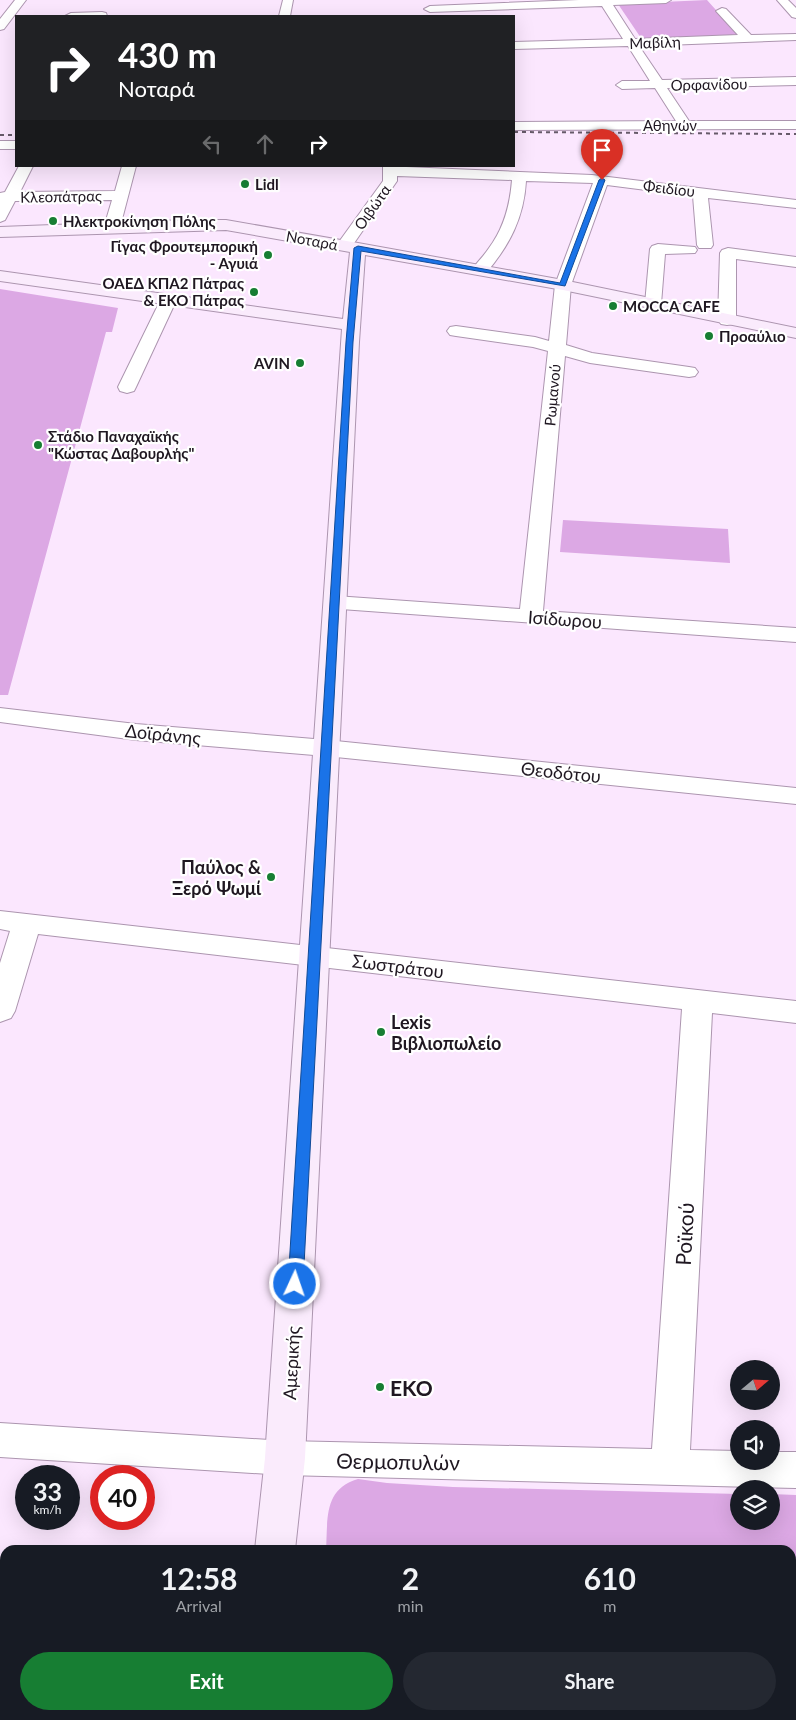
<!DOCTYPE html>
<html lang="en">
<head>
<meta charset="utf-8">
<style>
	:root { --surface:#171b24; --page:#242831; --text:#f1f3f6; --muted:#9ea1a6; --accent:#177e33 }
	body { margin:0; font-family:Lato,sans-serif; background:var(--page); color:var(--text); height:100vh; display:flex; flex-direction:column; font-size:19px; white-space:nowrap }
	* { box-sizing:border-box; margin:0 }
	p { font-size:16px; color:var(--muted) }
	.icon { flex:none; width:28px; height:28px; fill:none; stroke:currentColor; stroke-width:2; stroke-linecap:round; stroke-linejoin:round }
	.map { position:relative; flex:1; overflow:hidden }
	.drawer { position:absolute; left:0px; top:1545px; width:796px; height:175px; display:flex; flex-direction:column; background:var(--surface); border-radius:15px 15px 0 0; box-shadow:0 5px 20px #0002 }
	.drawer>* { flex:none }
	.banner { position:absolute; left:15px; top:15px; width:500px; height:152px; border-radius:0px; box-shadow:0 5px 20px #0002; background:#202124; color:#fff; overflow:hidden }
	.needle { width:32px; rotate:71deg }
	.tools { position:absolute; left:730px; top:1360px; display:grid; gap:10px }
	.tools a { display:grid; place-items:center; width:50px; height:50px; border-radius:50%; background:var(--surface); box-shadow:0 5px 20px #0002; font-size:25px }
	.speed { position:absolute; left:15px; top:1465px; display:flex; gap:10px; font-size:25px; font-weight:700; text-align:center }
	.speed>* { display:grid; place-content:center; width:65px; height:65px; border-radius:50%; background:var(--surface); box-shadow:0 5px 20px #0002; line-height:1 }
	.speed small { font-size:12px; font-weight:400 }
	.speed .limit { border:8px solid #d22; background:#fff; color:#111 }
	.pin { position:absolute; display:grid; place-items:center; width:42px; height:42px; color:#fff; margin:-51px -21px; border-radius:50% 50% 50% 0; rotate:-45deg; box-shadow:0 0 5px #0007 }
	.pin .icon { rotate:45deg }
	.me { position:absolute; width:55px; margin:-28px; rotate:3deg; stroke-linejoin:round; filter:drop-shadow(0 0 4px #0008) }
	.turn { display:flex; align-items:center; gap:18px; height:105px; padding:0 20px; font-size:22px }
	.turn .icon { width:65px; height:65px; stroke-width:2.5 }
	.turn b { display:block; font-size:35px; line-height:42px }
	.lanes { display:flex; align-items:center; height:48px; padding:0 20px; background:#0003; justify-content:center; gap:25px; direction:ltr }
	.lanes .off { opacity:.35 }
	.eta { display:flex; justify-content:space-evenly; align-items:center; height:85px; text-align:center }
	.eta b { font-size:30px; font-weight:700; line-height:35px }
	.primary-button { display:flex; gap:10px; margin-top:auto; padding:10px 20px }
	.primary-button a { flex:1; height:58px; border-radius:30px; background:var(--accent); color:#fff; font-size:20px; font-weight:700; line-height:58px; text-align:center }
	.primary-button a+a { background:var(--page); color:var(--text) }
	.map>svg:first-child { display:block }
	.green { fill:#dca8e4 }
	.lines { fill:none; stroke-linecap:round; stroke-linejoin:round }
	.street-casing { stroke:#ac95af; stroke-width:2 }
	.secondary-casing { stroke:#ac95af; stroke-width:2 }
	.street { fill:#fff; fill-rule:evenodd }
	.secondary { fill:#faebfc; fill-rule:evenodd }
	.rail { stroke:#665a69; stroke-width:2; stroke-dasharray:4 4; stroke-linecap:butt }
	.route { fill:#1a73e8; stroke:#114b97 }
	.poi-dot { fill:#177e33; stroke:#fff; stroke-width:2 }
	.labels { text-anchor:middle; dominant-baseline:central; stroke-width:4.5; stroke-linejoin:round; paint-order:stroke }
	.far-street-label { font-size:15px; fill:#1f1721; stroke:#fff }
	.far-poi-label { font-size:15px; font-weight:bold; fill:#1f1721; stroke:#fff; text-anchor:start }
	.street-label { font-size:18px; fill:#1f1721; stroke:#fff }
	.poi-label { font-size:18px; font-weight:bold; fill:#1f1721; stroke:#fff; text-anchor:end }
	.near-street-label { font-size:21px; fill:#1f1721; stroke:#fff }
	.near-poi-label { font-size:21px; font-weight:bold; fill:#1f1721; stroke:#fff; text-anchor:start }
</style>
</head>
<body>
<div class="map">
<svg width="796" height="1720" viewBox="0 0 796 1720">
	<rect width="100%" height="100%" fill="#fbe7fe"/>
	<!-- green -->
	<path class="green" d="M707,0L741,38L643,41L618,4Z
		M0,289L118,308L112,332H106L8,695H0Z
		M563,520L728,529L730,563L560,552Z
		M358,1479L387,1483L453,1487L739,1494V1521H771V1494L796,1495V1720H287L289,1715H791V1550H326C328,1520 323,1489 358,1479Z"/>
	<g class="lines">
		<!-- street casing -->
		<g class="street-casing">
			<path id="street" d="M15,0H26L4,29L0,30V19Z
				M283,0H293L290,16H279Z
				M579,0H671L666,3L613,5L635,39L738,35L716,11L722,8L726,9L751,35L796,34V40L639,46L662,80L796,77V85L667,88L689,121H796V129L514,130V122L676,121L655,88L622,89L616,85L622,81H650L628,46L514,49V42L623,39L602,6L430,12L424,9L430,6Z
				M777,0H788L796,8V18L792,17Z
				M102,12L106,13L107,16H65L71,13Z
				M0,141H16V149H0Z
				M19,166H33L20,192L115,191L122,166H136L120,227L117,230H107L104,227L112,200L15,201L5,220L0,222V193L5,192Z
				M383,166L592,175L796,200V208L708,198L713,245L711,248H699L697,245L693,196L607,185L571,285L566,345L592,353L689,367L695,368L698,372L695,376L689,377L590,363L565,356L543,611L796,628V642L327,608L324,603L327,598L335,596L520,609L548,351L533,347L456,336L450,335L447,331L450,327L456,326L535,337L549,341L555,285L593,183L526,181C524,218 509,246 486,273H474L472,270C477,262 484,256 489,248C504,228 510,205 512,180L397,176V181L350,249H338L336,246L383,181Z
				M658,244L695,247L697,250L695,253L665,254L661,304L659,308H647L645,304L650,249L652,246Z
				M728,248L796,257V267L736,259V320L733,324L727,325L721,324L718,320L720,253L722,250Z
				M168,296L174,297L176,301L136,387L134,391L127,393L120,391L118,387L160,301L162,297Z
				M0,708L136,724L326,740L796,788V804L326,756L136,740L0,722Z
				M0,911L796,1001V1023L712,1013L690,1450L739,1451V1461H771V1452H796V1488L285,1475L0,1457V1423L285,1441L652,1449L682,1009L38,934L15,1011L11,1018L0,1022V963L10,931L0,929Z"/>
		</g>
		<!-- secondary casing -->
		<g class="secondary-casing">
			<path id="secondary" d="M186,220H226L358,243L563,280L796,328V338L563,290L365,255L359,342L305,1458L295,1550H255L265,1458L342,329L0,281V271L343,319L350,252L226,230L0,237V227Z
				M215,1715H259L257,1720H213Z"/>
		</g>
		<!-- street -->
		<use href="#street" class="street"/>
		<!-- secondary -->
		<use href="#secondary" class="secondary"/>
		<!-- rail -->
		<path class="rail" d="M514,132L796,134
			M0,135H16"/>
	</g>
	<!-- route -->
	<path class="route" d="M602,178L605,180L565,286L361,251L353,342L303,1284L300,1288L295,1290L290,1288L288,1284L346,342L354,248L358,246L560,283L599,180Z"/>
	<!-- markers -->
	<g class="poi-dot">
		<circle cx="245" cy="184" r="5"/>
		<circle cx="53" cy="221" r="5"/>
		<circle cx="268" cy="255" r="5"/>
		<circle cx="254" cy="292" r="5"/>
		<circle cx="613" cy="306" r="5"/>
		<circle cx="709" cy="336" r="5"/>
		<circle cx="300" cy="363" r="5"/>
		<circle cx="38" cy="445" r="5"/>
		<circle cx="271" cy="877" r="5"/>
		<circle cx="381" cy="1032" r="5"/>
		<circle cx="380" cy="1387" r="5"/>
	</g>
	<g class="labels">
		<!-- far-street labels -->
		<g class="far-street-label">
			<text transform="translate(655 42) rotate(-2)">Μαβίλη</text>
			<text transform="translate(709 84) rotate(-1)">Ορφανίδου</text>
			<text x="670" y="125">Αθηνών</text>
			<text transform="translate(669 188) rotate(7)">Φειδίου</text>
			<text transform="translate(61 196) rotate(-1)">Κλεοπάτρας</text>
			<text transform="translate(372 207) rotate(-55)">Οιβώτα</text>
			<text transform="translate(312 240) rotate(10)">Νοταρά</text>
			<text transform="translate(552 395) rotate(-85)">Ρωμανού</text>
		</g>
		<!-- far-poi labels -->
		<g class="far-poi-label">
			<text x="255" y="184">Lidl</text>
			<text x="63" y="221">Ηλεκτροκίνηση Πόλης</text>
			<text x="258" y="246" text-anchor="end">Γίγας Φρουτεμπορική<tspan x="258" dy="17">- Αγυιά</tspan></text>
			<text x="244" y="283" text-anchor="end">ΟΑΕΔ ΚΠΑ2 Πάτρας<tspan x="244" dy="17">&amp; ΕΚΟ Πάτρας</tspan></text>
			<text x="623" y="306">MOCCA CAFE</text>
			<text x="719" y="336">Προαύλιο</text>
			<text x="290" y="363" text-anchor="end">AVIN</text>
			<text x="48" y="436">Στάδιο Παναχαϊκής<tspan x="48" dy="17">"Κώστας Δαβουρλής"</tspan></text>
		</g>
		<!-- street labels -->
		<g class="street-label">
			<text transform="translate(565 619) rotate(4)">Ισίδωρου</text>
			<text transform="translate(163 734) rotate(6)">Δοϊράνης</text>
			<text transform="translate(561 772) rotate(6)">Θεοδότου</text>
			<text transform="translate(398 966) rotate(7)">Σωστράτου</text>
			<text transform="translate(291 1363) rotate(-87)">Αμερικής</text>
		</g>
		<!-- poi labels -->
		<g class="poi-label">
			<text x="261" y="867">Παύλος &amp;<tspan x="261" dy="21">Ξερό Ψωμί</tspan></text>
			<text x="391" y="1022" text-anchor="start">Lexis<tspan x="391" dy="21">Βιβλιοπωλείο</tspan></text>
		</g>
		<!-- near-street labels -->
		<g class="near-street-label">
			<text transform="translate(684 1234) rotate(-87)">Ροϊκού</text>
			<text transform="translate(398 1461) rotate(1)">Θερμοπυλών</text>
		</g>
		<!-- near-poi labels -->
		<g class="near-poi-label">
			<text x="390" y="1387">EKO</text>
		</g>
	</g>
</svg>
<div class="tools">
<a><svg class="needle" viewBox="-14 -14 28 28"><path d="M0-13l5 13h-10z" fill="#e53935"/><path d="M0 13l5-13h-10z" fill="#9ea1a6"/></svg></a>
<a><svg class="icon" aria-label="sound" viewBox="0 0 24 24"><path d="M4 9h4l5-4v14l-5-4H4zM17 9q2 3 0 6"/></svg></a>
<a><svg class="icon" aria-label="layers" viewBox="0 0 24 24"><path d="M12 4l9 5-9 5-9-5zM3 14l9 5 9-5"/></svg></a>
</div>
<div class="speed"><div>33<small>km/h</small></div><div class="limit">40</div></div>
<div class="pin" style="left:602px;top:180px;background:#d93025"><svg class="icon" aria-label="arrive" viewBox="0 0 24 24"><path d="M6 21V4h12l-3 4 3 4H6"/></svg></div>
<svg class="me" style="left:295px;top:1284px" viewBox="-20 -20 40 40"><circle r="17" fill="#1a73e8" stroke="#fff" stroke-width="3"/><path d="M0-11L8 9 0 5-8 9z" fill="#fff"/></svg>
<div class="banner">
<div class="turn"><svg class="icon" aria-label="right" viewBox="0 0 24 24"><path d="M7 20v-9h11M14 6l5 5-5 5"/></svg><div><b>430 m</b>Νοταρά</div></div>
<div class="lanes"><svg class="icon off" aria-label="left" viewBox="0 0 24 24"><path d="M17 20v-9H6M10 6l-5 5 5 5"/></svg><svg class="icon off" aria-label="ahead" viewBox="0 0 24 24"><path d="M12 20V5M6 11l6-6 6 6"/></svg><svg class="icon" aria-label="right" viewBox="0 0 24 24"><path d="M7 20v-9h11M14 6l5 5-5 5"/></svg></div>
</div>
<section class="drawer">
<div class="eta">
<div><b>12:58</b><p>Arrival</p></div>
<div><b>2</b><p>min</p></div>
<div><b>610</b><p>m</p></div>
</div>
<div class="primary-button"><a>Exit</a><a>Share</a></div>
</section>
</div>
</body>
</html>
